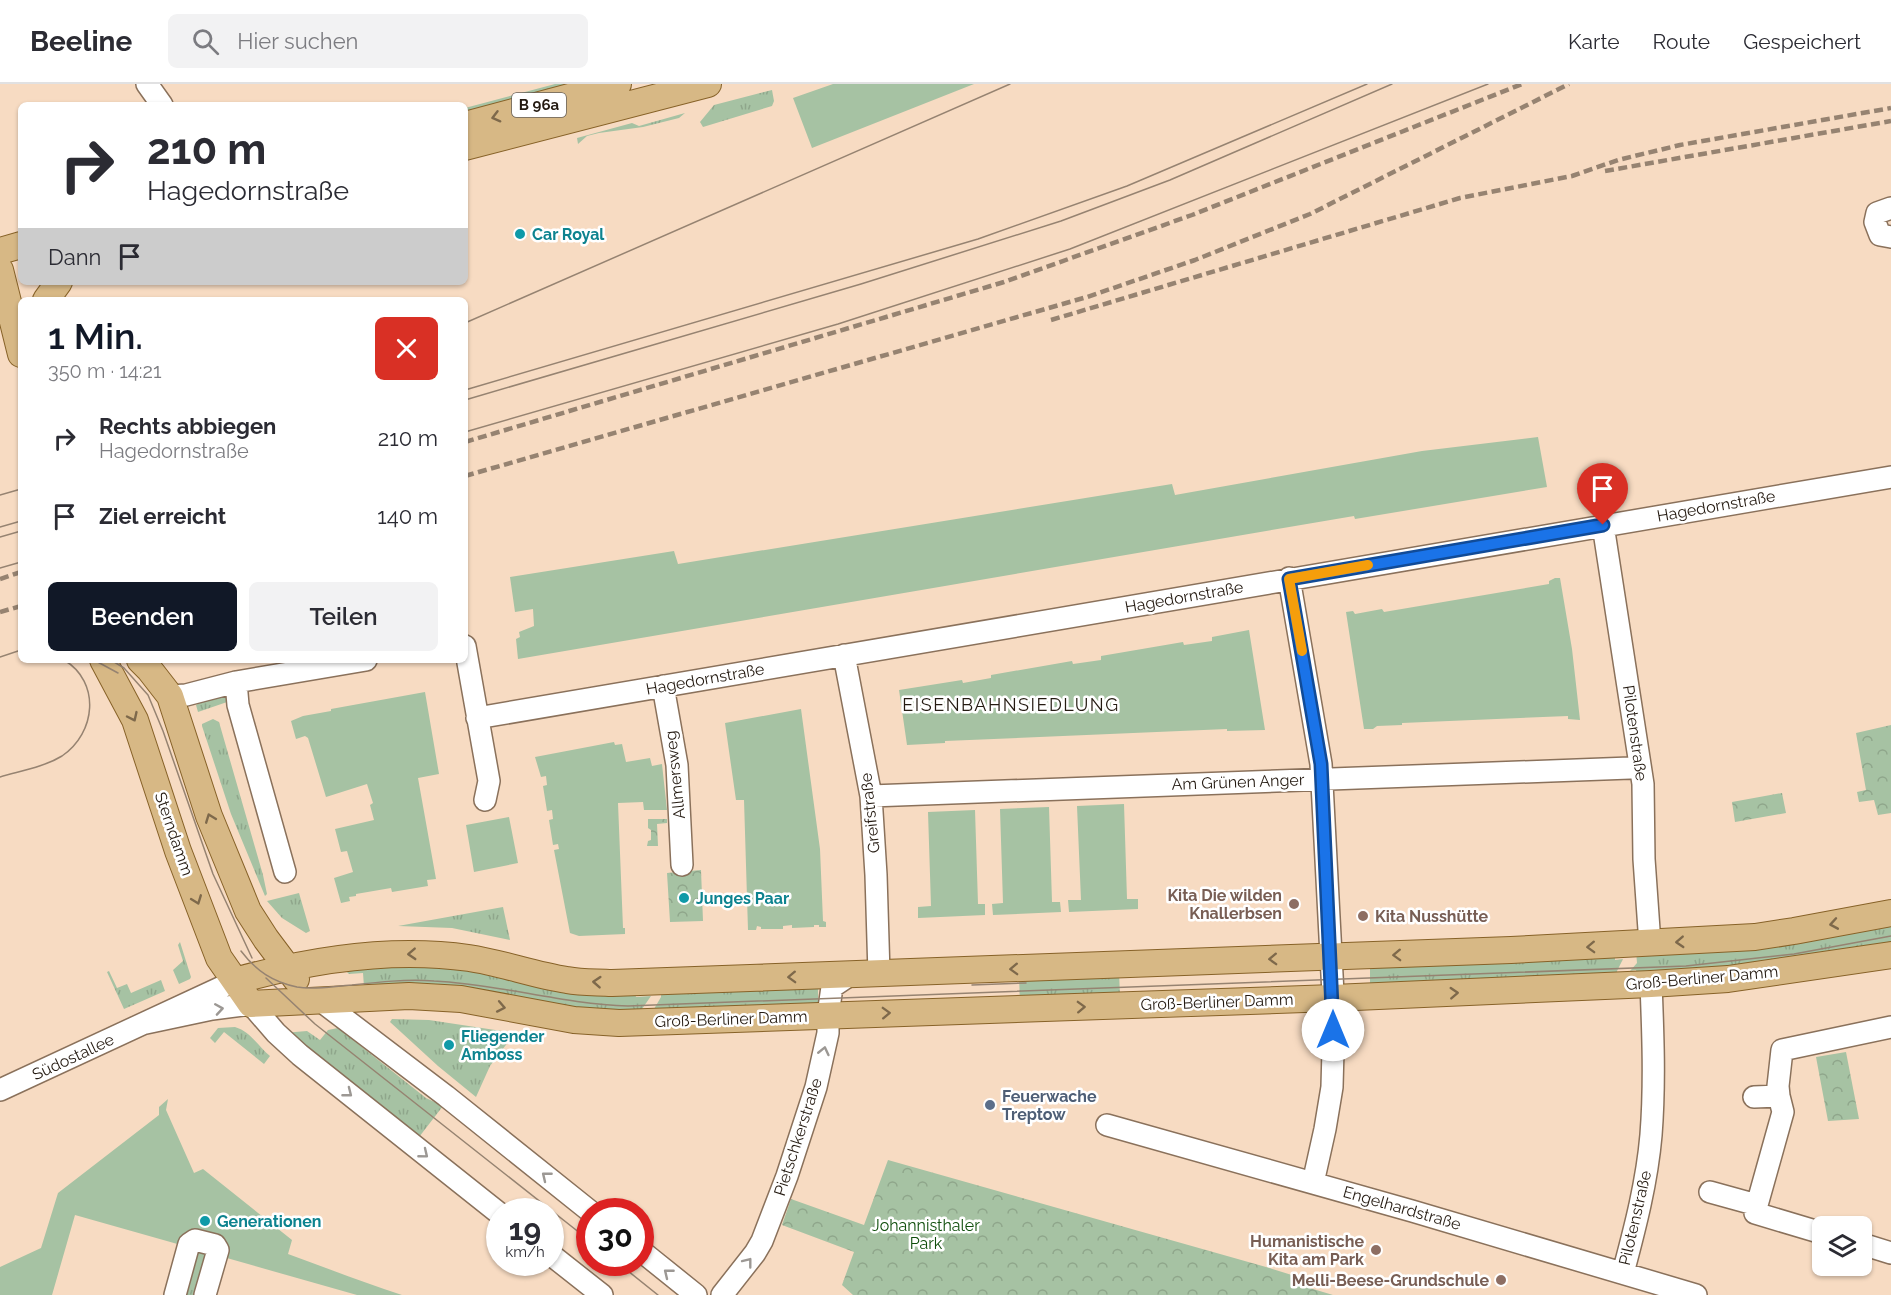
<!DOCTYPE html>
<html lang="de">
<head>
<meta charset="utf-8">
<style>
	:root { --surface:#fff; --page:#f2f2f3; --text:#2b2b33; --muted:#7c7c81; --line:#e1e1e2; --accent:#111827 }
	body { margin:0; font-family:Raleway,sans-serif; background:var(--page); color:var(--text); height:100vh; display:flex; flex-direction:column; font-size:22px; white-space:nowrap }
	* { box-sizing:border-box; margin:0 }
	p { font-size:20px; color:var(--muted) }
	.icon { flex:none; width:33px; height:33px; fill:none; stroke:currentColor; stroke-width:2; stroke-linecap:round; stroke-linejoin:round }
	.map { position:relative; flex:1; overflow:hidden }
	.sheet { position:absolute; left:18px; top:213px; width:450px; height:366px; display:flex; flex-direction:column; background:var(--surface); border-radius:9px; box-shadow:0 2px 4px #0004 }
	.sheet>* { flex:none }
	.banner { position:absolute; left:18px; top:18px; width:450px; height:183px; border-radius:9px; box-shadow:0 2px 4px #0004; background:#fff; color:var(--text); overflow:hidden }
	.buttons { position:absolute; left:1812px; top:1132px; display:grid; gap:12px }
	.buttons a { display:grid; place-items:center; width:60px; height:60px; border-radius:9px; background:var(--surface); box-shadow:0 2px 4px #0004; font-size:30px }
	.speed { position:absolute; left:486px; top:1114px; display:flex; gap:12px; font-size:30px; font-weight:700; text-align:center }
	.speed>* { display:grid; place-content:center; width:78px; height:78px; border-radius:50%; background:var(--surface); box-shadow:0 2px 4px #0004; line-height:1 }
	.speed small { font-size:15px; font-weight:400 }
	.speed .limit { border:9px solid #d22; background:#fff; color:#111 }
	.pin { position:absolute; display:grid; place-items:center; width:51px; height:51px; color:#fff; margin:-62px -26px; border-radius:50% 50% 50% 0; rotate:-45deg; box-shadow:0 0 6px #0007 }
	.pin .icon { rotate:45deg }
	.me { position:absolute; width:66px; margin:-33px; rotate:0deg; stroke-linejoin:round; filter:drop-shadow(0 0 4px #0008) }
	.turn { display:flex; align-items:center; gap:21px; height:126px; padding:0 30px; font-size:27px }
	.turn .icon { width:78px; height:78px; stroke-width:2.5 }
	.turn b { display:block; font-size:42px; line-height:51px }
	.then { display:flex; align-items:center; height:57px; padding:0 30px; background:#0003; gap:12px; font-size:22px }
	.round { display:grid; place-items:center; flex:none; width:63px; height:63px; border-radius:9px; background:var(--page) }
	.summary { display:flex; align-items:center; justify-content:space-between; height:102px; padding:0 30px }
	h1 { font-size:36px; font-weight:600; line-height:45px; color:var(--accent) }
	.action { display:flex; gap:12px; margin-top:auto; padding:12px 30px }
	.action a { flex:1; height:69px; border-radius:9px; background:var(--accent); color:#fff; font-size:24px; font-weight:600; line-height:69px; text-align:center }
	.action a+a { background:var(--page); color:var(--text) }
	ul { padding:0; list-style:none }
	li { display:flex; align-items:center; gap:18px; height:78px; padding:0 30px }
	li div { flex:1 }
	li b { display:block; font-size:22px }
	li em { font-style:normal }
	header { display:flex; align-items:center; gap:36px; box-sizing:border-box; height:84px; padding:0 30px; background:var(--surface); border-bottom:2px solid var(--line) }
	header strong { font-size:28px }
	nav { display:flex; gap:33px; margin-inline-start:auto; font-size:21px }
	.search { width:420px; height:54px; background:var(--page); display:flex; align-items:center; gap:15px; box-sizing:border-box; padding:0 21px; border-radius:9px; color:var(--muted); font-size:22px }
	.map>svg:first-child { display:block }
	.grass { fill:url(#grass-tufts) }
	.forest { fill:url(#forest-crowns) }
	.garden { fill:#a6c2a3 }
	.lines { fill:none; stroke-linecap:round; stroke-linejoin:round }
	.minor-casing { stroke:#8a715b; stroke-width:24 }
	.major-casing { stroke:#876228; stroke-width:28 }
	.minor { stroke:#fff; stroke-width:21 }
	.major { stroke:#d7b885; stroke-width:26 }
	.tram { stroke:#968371; stroke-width:1.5 }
	.rail { stroke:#968371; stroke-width:4.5; stroke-dasharray:9 4.5; stroke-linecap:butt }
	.oneway { stroke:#7e694b }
	.oneway2 { stroke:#9c9894 }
	.route-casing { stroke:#114b97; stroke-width:15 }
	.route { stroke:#1a73e8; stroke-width:10 }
	.slow { stroke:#f59e0b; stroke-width:10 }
	.culture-dot { fill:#0f9aa8; stroke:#fff; stroke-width:2 }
	.education-dot { fill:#8d6e63; stroke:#fff; stroke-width:2 }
	.service-dot { fill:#5c6f8a; stroke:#fff; stroke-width:2 }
	.labels { text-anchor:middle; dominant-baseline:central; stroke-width:5; stroke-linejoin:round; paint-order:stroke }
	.shield { fill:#fff; stroke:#665f58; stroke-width:1.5 }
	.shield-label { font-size:15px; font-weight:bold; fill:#241a11 }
	.culture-label { font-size:16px; font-weight:bold; fill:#0d838f; stroke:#fff; text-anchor:start }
	.street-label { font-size:16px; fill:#241a11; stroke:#fff }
	.education-label { font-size:16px; font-weight:bold; fill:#785e54; stroke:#fff; text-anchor:end }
	.service-label { font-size:16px; font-weight:bold; fill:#4e5e75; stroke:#fff; text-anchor:start }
	.park-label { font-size:16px; fill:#0f4e0b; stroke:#fff }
	.neighbourhood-label { font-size:18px; letter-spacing:1.5px; fill:#241a11; stroke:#fff }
</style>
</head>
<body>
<header>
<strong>Beeline</strong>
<div class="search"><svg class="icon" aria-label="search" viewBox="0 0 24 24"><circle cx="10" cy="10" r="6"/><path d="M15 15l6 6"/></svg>Hier suchen</div>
<nav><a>Karte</a><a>Route</a><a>Gespeichert</a></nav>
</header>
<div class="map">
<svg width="1891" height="1211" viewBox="0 0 1891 1211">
	<defs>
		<pattern id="grass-tufts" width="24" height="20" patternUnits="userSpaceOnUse" patternTransform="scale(1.5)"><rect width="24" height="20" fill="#a6c2a3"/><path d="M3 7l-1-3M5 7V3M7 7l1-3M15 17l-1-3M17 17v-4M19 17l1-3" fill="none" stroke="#8fa68b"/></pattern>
		<pattern id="forest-crowns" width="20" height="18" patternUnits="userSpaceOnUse" patternTransform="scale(1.5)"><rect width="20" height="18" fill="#a6c2a3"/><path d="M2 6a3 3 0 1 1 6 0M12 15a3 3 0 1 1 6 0" fill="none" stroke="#8fa68b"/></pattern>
	</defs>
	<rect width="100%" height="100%" fill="#f7dbc2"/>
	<!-- grass -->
	<path class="grass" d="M555,0H567L465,28V24Z
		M772,6L774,17L772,22L703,43L700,38L714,21Z
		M685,29L679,34L643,43L599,49L587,52L578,60L577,54L632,39L639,42Z
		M221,609L230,617L198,628L196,621L200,619L199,613Z
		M213,635L219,638L263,791L267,810L265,812L231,730L202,642V640Z
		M299,809L310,847L306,849L282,834L267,817Z
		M503,823L510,856L452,844L398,842Z
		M1891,836V862H1888L1637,893L1636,886L1630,887L1637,879L1636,867Z
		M180,858L191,893L190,895L179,900L173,886L183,877L178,861Z
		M1615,868V876L1623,875L1617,887L1618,894L1370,904V878Z
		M442,881L635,909L636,913L651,912L642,925V932L364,903L363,889L349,890L344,885Z
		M109,887L117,904L127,900L131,909L161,896L165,907L124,925L107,888Z
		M1119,887L1120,913L1020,918L1019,892Z
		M821,900L818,906V924L667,931L666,924L654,925L661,913V905Z
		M392,935L429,936L515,949L490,982L476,1013L438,982L390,938Z
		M235,943C251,948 258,962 270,972L264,980L224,948L215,959L210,954L218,944Z
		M338,944L426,1014L443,1022L416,1057L283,949L307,947L320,956L328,946Z
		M193,1166L209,1169L200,1211H179Z"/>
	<!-- forest -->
	<path class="forest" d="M1891,641V729L1878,731L1874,716L1859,718L1857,708L1866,706L1856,649Z
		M1782,709L1786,729L1735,738L1732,718Z
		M648,735H667V739L657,740L658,762H647L648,757L651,756V746L648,744Z
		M701,786L703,837L670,838L667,789Z
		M1846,968L1859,1035L1828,1037L1816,973Z
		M888,1076L1266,1183L1295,1192L1293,1199L1333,1211H853L842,1201L854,1168L782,1141L791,1115L864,1141Z"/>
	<!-- garden -->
	<path class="garden" d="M833,0H974L812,64L793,14Z
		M1538,353L1547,403L1355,435L1354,432L518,575L516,555L520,553L519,548L534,542L533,525L515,528L510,493L674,467L678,480L1172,400L1175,411L1422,367Z
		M1555,494H1560L1572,565L1580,636L1568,635V632L1402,639V641L1377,642L1373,645H1364L1346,528L1353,527L1355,530L1382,525L1384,528L1549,500V497Z
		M1249,546L1265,646L1227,647V645L945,657V659L907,661L899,606L962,596L963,599L991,594V591L1072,577L1073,580L1101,576V572L1183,558L1184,561L1212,557V553Z
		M425,608L439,690L418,694L436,795L427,796L428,802L392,808L391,804L356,810V812L349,813L350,817L341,819L334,794L353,788L347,767L341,768L335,745L374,736L370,721L373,719L367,700L326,713L308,654L305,652L296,655L291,637L303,632L331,627V625Z
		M801,625L820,765L823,837L826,838V843H819V841H814V843L792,844V841L783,842V845H761V843L757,842L756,846H748L744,716H736L725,639Z
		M614,658L615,661L622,660L626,678L650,674L652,682L662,680L667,726H644L643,718L618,719L623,844H625V850L579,852L570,849L554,766L559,765L558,760L553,761L549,736L553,735L552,726L547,727L543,702L547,701L546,692L541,693L535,673Z
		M1124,720L1127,815H1138V825L1069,828L1068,816H1081L1077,722Z
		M1049,723L1052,818H1060L1061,828L993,831L992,820L1003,819L1000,725Z
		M975,726L978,820H985V831L918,834V823L931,822L928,728Z
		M509,733L518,779L474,788L466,741Z
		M168,1015L166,1026L194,1089L203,1085L292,1156L288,1170C326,1184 363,1198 402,1211H357L75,1131L52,1211H0V1183L41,1164L58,1109L159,1031V1023Z"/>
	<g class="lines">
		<!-- minor casing -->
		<g class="minor-casing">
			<path id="minor" d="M147,0L162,21
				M1891,124L1877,129L1875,138L1880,151L1891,153
				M1603,441L1643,700L1644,775L1650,860
				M1289,494L1321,680L1334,929L1332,1003L1325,1045L1313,1099
				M465,562L489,697L485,716
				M844,571L871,712L876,791L879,890
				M236,598L238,621L285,788
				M663,602L677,681L682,781
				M170,612L186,611L236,598L366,576
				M477,634L1891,393
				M871,712L1630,684L1640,681
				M321,917L446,1012L591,1128
				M146,939L212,925L251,920L276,949L300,971L500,1130
				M0,1006L235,897
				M1754,1013L1779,1012L1778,1002L1782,966L1891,943
				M1107,1041L1412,1127L1696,1211
				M1710,1108L1757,1121L1755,1129L1822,1149
				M1757,1121L1783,1028L1779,1012
				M1862,1160L1891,1169
				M640,1166L696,1211
				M550,1170L602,1211
				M1623,1189C1635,1144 1647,1098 1651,1051C1655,1000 1653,950 1651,900
				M175,1211L189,1160L195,1156L215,1161L218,1166L205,1211
				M722,1211L755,1169L762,1157L787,1092L816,1003L828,949V931L832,903L850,891"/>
		</g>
		<!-- major casing -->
		<g class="major-casing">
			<path id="major" d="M465,41L618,0
				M465,63L708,0
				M0,167L21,161
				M0,186L21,270
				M46,216L59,198
				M103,576L135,636L178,767L219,874L251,920L409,912L461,915L574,936L619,939L1333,914L1651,900L1728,895L1891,871
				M140,576L149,585L170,612L209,732L248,827L266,855L296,895
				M235,897C309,876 392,863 469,874C502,879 534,891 567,896C582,899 597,898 612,899L1511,866L1755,853L1794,847L1891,829"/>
		</g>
		<!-- minor -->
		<use href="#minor" class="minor"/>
		<!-- major -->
		<use href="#major" class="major"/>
		<!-- tram -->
		<path class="tram" d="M465,239L1010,0
			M465,306L978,155L1127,102L1367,0
			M465,316L861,200L1061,137L1170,96L1392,0
			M465,348L838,240L1070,165L1488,0
			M0,411L21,405
			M0,443L21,437
			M0,453L21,447
			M0,484L21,478
			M0,573L21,566
			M94,576L118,589
			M111,576L124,584L148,611L163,647L213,790L252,874
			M0,693C20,687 44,683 62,672C96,649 101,598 64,576
			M241,867C256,887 273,898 297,903C315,906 334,902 352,901C379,898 406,895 434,897C500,900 561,920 628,922L1686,882L1794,870L1891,852
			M266,894L315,940L590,1157
			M972,901L1026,899
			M618,1179L658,1211"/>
		<!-- rail -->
		<path class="rail" d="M1605,87L1891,37
			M1051,236L1460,114L1572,92L1618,76L1680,61L1891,24
			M465,358L1004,198L1192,131L1522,0
			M465,392L1087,213L1195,176L1310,130L1569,0
			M0,495L21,488
			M0,528L21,522"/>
	</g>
	<!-- one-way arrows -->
	<defs><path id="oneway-chevron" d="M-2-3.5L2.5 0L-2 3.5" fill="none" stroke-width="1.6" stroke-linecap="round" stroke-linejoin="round" transform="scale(1.5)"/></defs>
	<g class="oneway">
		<use href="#oneway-chevron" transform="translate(496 33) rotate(165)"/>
		<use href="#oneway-chevron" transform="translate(133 633) rotate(65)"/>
		<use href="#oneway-chevron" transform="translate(210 734) rotate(-111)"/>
		<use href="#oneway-chevron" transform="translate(197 816) rotate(69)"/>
		<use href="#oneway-chevron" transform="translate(1834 840) rotate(170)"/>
		<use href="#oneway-chevron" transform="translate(1680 858) rotate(177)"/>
		<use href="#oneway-chevron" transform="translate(1591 863) rotate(178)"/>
		<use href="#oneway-chevron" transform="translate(412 870) rotate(177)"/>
		<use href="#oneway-chevron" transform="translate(1397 871) rotate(178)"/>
		<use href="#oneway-chevron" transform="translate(1273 875) rotate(178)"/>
		<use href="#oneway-chevron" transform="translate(1014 885) rotate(178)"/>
		<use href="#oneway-chevron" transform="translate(792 893) rotate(178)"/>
		<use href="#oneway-chevron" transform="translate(597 898) rotate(-176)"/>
		<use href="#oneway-chevron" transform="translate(1454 909) rotate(-3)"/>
		<use href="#oneway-chevron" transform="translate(501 923) rotate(11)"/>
		<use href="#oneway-chevron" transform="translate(1081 923) rotate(-2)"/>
		<use href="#oneway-chevron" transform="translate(886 929) rotate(-2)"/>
	</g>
	<g class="oneway2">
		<use href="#oneway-chevron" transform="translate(219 925) rotate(-9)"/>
		<use href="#oneway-chevron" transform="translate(824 967) rotate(-77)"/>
		<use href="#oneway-chevron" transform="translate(348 1009) rotate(38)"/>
		<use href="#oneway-chevron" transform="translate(424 1070) rotate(39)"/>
		<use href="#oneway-chevron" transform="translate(546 1092) rotate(-141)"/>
		<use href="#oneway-chevron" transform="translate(748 1178) rotate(-52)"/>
		<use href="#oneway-chevron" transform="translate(668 1189) rotate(-141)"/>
	</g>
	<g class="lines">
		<!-- route casing -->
		<g class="route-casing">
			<path id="route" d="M1333,946L1321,680L1289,495L1603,441"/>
		</g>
		<!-- route -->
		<use href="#route" class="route"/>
		<!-- slow -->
		<path class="slow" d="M1302,567L1289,495L1368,481"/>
	</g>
	<!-- markers -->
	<g class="culture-dot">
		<circle cx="520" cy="150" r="6"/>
		<circle cx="684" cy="814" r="6"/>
		<circle cx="449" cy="961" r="6"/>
		<circle cx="205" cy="1137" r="6"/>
	</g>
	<g class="education-dot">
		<circle cx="1294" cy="820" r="6"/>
		<circle cx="1363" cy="832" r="6"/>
		<circle cx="1376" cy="1166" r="6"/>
		<circle cx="1501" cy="1196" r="6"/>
	</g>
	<circle class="service-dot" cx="990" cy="1021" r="6"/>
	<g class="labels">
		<!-- shield labels -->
		<rect class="shield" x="512" y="9" width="54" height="24" rx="4.5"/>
		<g class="shield-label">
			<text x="539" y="21">B 96a</text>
		</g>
		<!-- culture labels -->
		<g class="culture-label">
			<text x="532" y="150">Car Royal</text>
			<text x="696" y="814">Junges Paar</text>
			<text x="461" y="952">Fliegender<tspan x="461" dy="18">Amboss</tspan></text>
			<text x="217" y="1137">Generationen</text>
		</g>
		<!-- street labels -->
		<g class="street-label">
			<text transform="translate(1716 422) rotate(-10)">Hagedornstraße</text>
			<text transform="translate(1184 513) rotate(-10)">Hagedornstraße</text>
			<text transform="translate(705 595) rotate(-10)">Hagedornstraße</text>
			<text transform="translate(1635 649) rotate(82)">Pilotenstraße</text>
			<text transform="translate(675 691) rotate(-96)">Allmersweg</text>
			<text transform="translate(1238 698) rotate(-2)">Am Grünen Anger</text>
			<text transform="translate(870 729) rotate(-96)">Greifstraße</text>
			<text transform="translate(174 750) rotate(71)">Sterndamm</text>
			<text transform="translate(1702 894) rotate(-5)">Groß-Berliner Damm</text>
			<text transform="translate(1217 918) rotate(-2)">Groß-Berliner Damm</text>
			<text transform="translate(731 935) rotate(-2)">Groß-Berliner Damm</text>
			<text transform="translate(73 973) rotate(-25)">Südostallee</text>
			<text transform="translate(798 1053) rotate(-72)">Pietschkerstraße</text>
			<text transform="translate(1402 1124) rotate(16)">Engelhardstraße</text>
			<text transform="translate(1635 1134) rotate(-77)">Pilotenstraße</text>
		</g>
		<!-- education labels -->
		<g class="education-label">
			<text x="1282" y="811">Kita Die wilden<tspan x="1282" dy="18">Knallerbsen</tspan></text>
			<text x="1375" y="832" text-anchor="start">Kita Nusshütte</text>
			<text x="1364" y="1157">Humanistische<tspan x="1364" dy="18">Kita am Park</tspan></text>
			<text x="1489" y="1196">Melli-Beese-Grundschule</text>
		</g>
		<!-- service labels -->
		<g class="service-label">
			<text x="1002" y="1012">Feuerwache<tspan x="1002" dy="18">Treptow</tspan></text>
		</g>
		<!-- park labels -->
		<g class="park-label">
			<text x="926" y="1141">Johannisthaler<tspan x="926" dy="18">Park</tspan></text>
		</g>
		<!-- neighbourhood labels -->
		<g class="neighbourhood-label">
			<text x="1011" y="620">EISENBAHNSIEDLUNG</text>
		</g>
	</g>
</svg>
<div class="buttons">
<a><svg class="icon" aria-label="layers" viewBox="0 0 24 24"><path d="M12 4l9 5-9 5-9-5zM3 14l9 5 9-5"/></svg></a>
</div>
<div class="speed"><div>19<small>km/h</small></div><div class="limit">30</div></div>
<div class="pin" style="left:1603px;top:441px;background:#d93025"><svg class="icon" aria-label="arrive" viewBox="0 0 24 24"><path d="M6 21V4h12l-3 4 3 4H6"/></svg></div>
<svg class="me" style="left:1333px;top:946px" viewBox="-20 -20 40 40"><circle r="19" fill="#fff"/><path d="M0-13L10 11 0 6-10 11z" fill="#1a73e8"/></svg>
<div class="banner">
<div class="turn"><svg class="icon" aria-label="right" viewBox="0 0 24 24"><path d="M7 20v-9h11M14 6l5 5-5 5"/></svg><div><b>210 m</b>Hagedornstraße</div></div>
<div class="then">Dann<svg class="icon" aria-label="arrive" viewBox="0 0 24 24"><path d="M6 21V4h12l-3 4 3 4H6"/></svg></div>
</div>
<section class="sheet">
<div class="summary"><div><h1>1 Min.</h1><p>350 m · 14:21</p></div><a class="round" style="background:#d93025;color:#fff"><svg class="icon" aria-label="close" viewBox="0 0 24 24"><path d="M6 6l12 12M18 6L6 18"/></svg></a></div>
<ul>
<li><svg class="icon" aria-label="right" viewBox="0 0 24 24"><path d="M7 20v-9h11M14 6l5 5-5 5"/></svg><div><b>Rechts abbiegen</b><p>Hagedornstraße</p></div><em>210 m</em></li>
<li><svg class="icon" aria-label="arrive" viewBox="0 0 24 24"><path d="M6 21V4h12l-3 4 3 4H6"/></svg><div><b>Ziel erreicht</b></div><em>140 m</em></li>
</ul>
<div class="action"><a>Beenden</a><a>Teilen</a></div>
</section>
</div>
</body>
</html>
